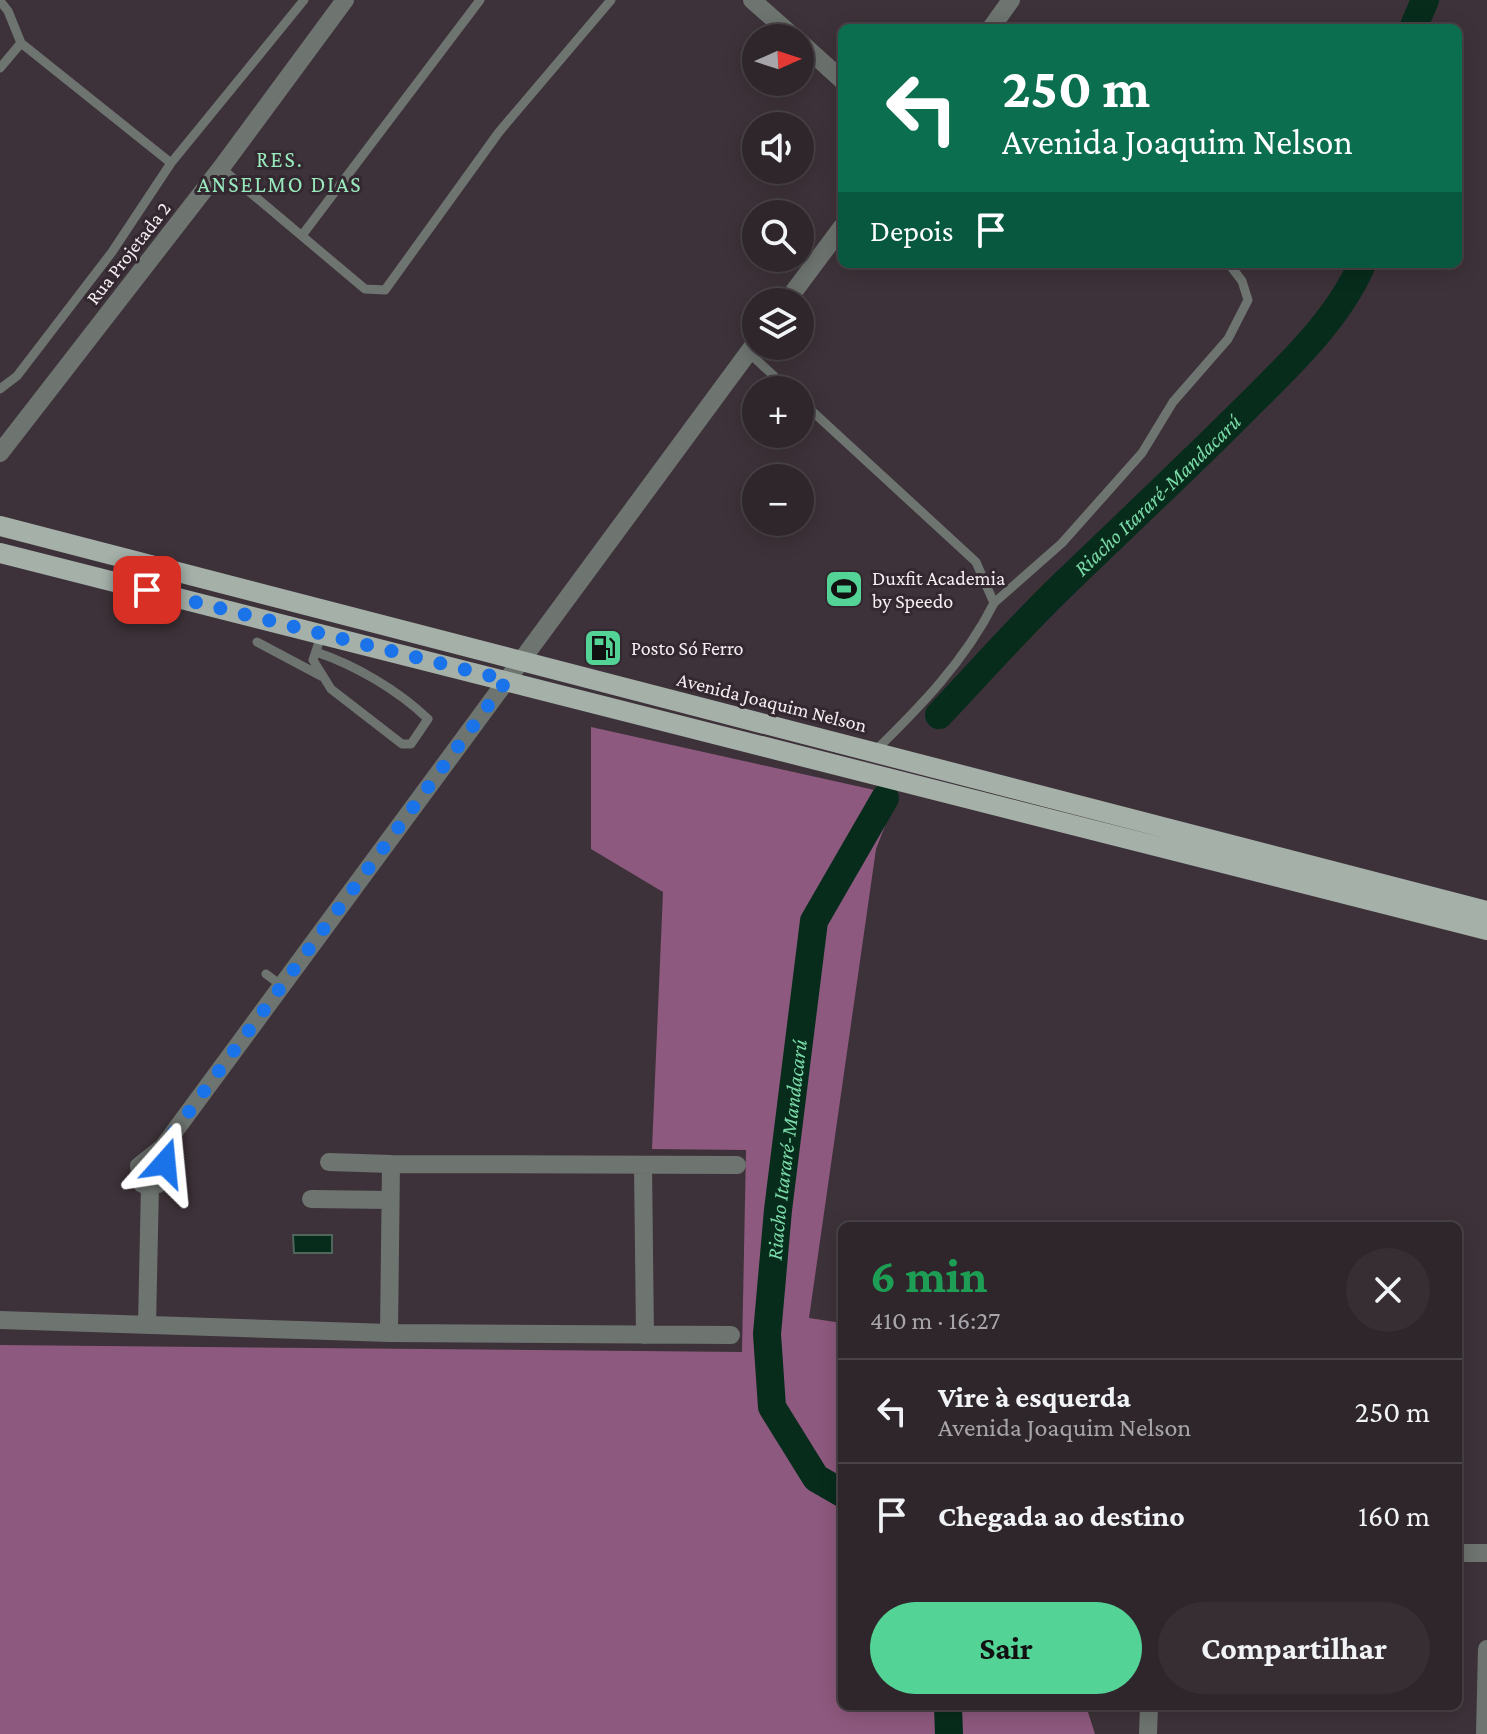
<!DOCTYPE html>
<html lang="pt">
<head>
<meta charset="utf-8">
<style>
	:root { --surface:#2e262b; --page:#362e33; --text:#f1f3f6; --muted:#a7a5a9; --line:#494347; --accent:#53d396 }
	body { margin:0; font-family:"Crimson Pro",serif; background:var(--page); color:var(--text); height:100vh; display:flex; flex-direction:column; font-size:30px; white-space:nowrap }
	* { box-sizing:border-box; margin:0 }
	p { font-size:26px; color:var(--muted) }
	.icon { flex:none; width:44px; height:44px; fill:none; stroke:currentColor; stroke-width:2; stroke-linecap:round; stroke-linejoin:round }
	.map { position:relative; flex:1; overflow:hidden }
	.details { position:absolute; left:838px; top:1222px; width:624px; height:488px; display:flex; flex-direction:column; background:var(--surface); border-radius:12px; box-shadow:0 4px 20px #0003,0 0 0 2px var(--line) }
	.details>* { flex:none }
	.banner { position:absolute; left:838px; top:24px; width:624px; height:244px; border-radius:12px; box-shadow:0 4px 20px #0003,0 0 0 2px var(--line); background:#0b6e4f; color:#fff; overflow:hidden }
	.needle { width:52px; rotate:87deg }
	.fabs { position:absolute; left:742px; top:24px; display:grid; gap:16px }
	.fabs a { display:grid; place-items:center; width:72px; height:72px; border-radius:50%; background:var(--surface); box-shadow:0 4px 20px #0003,0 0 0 2px var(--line); font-size:40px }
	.pin { position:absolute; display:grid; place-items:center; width:68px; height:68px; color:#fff; margin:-34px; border-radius:16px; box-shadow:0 4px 12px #0006 }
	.me { position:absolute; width:88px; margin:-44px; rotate:18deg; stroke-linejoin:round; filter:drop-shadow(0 0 6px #0008) }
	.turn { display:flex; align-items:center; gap:28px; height:168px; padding:0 32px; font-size:36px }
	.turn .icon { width:104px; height:104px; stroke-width:2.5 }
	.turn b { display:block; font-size:56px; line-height:68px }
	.then { display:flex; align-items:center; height:76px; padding:0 32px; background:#0003; gap:16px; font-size:30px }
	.round { display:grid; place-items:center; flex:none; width:84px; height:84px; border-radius:42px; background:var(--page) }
	.headline { display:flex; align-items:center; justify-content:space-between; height:136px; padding:0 32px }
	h1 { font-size:48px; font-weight:700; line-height:60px; color:#1e9e55 }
	.button { display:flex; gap:16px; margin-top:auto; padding:16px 32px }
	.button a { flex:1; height:92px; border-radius:48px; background:var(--accent); color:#111; font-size:32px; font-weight:700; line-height:92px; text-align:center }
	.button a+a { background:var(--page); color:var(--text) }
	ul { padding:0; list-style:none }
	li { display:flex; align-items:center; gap:24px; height:104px; padding:0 32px; border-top:2px solid var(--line) }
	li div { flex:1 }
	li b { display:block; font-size:30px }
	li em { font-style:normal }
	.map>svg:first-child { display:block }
	.forest { fill:#8e597e }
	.water { fill:#072c1c; stroke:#4e665c; stroke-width:2 }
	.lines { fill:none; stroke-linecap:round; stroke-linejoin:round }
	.river { stroke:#072c1c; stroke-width:28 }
	.lane { stroke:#6e7470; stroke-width:9 }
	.street { stroke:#6e7470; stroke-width:18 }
	.primary { stroke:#a5b0a9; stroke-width:20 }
	.route { stroke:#1a73e8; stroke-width:14; stroke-dasharray:0 25.2 }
	.labels { text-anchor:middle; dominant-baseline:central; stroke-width:6; stroke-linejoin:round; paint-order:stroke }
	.street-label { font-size:20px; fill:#f4edf1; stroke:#33282f }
	.poi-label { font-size:20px; fill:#f4edf1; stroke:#33282f; text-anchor:start }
	.neighbourhood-label { font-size:22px; letter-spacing:2px; fill:#98e9bd; stroke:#33282f }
	.water-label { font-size:22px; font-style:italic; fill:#79d9a7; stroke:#33282f }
</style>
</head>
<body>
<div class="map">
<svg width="1487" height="1734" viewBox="0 0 1487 1734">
	<rect width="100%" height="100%" fill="#3d3239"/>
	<!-- forest -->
	<path class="forest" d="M591,727L897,795L876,849L809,1318L842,1323V1706H1086L1095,1734H0V1345L742,1352L746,1150L652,1149L663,892L591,849Z"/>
	<!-- water -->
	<path class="water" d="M293,1235H332V1253H294Z"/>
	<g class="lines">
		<!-- river -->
		<g class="river">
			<path d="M1413,28L1425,0"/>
			<path id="s1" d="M939,715C981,671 1021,625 1065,583C1125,525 1185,469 1244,410C1287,367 1338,320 1362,264"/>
			<path id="s2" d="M842,1493L816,1478L772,1407L767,1334L778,1210L814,921L885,798"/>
			<path d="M948,1706L949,1734"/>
		</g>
		<!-- lane -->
		<path class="lane" d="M0,1L8,11L21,43L0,68
			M21,43L171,163
			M221,168L365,289L385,290L499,132L611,0
			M303,234L480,0
			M748,352L789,390
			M0,389L17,376L112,252L171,163L304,0
			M800,400L976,562L994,603C965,661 920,707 874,752
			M994,603L1062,543L1142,453L1173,402L1228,339L1248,300L1242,281L1229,264
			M257,642L321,676
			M316,652C355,665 398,690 428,719L411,744H402L331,689L313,660L322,633
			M266,974L282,986"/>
		<!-- street -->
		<path class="street" d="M752,0L795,38
			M991,28L1011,0
			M800,42L842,80
			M786,302L842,227
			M0,453L221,168L345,0
			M163,1147L164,1179L158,1184H142L139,1166L163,1147L756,342
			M329,1162L391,1164
			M643,1165L645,1335
			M311,1199L390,1200
			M0,1320L389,1333L391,1164L737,1165
			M147,1325L150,1185
			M389,1333L731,1335
			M1458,1553H1487
			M1148,1734L1149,1706
			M1485,1734L1487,1649"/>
		<!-- primary -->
		<path class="primary" d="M0,526L1487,911
			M0,553L1487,930"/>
	</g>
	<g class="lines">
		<!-- route -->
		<path class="route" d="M147,590L507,680L163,1147L165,1163"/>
	</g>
	<!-- icons -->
	<defs>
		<g id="stadium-square" transform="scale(2)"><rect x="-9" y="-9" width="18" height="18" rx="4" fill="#53d396" stroke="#33282f"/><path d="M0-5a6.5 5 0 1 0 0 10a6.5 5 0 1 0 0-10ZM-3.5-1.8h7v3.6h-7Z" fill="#111"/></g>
		<g id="fuel-square" transform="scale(2)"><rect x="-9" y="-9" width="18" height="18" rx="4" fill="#53d396" stroke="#33282f"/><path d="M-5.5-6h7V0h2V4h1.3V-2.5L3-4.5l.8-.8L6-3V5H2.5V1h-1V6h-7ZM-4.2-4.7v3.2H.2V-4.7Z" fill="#111"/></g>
	</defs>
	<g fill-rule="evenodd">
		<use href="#stadium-square" x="844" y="589"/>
		<use href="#fuel-square" x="603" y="648"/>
	</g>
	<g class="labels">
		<!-- street labels -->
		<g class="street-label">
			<text transform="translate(128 253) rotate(-52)">Rua Projetada 2</text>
			<text transform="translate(772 702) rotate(14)">Avenida Joaquim Nelson</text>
		</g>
		<!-- poi labels -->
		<g class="poi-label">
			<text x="872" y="578">Duxfit Academia<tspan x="872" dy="23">by Speedo</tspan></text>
			<text x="631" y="648">Posto Só Ferro</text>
		</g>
		<!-- neighbourhood labels -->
		<g class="neighbourhood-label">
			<text x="280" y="159">RES.<tspan x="280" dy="25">ANSELMO DIAS</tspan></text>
		</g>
		<!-- water labels -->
		<g class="water-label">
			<text stroke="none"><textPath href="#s1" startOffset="310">Riacho Itararé-Mandacarú</textPath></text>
			<text stroke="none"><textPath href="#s2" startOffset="372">Riacho Itararé-Mandacarú</textPath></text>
		</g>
	</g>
</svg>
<div class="fabs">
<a><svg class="needle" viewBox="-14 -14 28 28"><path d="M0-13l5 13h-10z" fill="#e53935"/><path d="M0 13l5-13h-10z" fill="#a7a5a9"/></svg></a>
<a><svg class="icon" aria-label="sound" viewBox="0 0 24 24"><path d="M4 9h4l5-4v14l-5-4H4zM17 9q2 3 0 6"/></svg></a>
<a><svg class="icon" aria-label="search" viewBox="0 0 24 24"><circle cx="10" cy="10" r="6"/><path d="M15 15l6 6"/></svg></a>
<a><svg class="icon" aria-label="layers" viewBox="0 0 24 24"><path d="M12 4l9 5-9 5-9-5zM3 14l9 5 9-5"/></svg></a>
<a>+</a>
<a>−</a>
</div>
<div class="pin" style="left:147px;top:590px;background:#d93025"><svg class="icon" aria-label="arrive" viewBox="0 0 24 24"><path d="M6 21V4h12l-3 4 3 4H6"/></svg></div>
<svg class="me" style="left:165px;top:1163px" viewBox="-20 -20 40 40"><path d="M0-17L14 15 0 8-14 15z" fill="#1a73e8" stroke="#fff" stroke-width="4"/></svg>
<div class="banner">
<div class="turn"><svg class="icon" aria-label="left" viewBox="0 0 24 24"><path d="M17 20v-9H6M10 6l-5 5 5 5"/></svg><div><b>250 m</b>Avenida Joaquim Nelson</div></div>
<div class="then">Depois<svg class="icon" aria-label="arrive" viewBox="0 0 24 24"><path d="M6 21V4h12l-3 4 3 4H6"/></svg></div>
</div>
<section class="details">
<div class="headline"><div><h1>6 min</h1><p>410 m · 16:27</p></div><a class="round"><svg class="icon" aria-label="close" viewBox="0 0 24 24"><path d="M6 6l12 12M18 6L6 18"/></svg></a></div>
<ul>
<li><svg class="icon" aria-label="left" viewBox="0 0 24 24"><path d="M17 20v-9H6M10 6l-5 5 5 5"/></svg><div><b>Vire à esquerda</b><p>Avenida Joaquim Nelson</p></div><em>250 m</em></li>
<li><svg class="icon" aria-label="arrive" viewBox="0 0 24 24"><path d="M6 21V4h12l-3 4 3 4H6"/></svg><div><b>Chegada ao destino</b></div><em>160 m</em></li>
</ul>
<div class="button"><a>Sair</a><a>Compartilhar</a></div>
</section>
</div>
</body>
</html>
